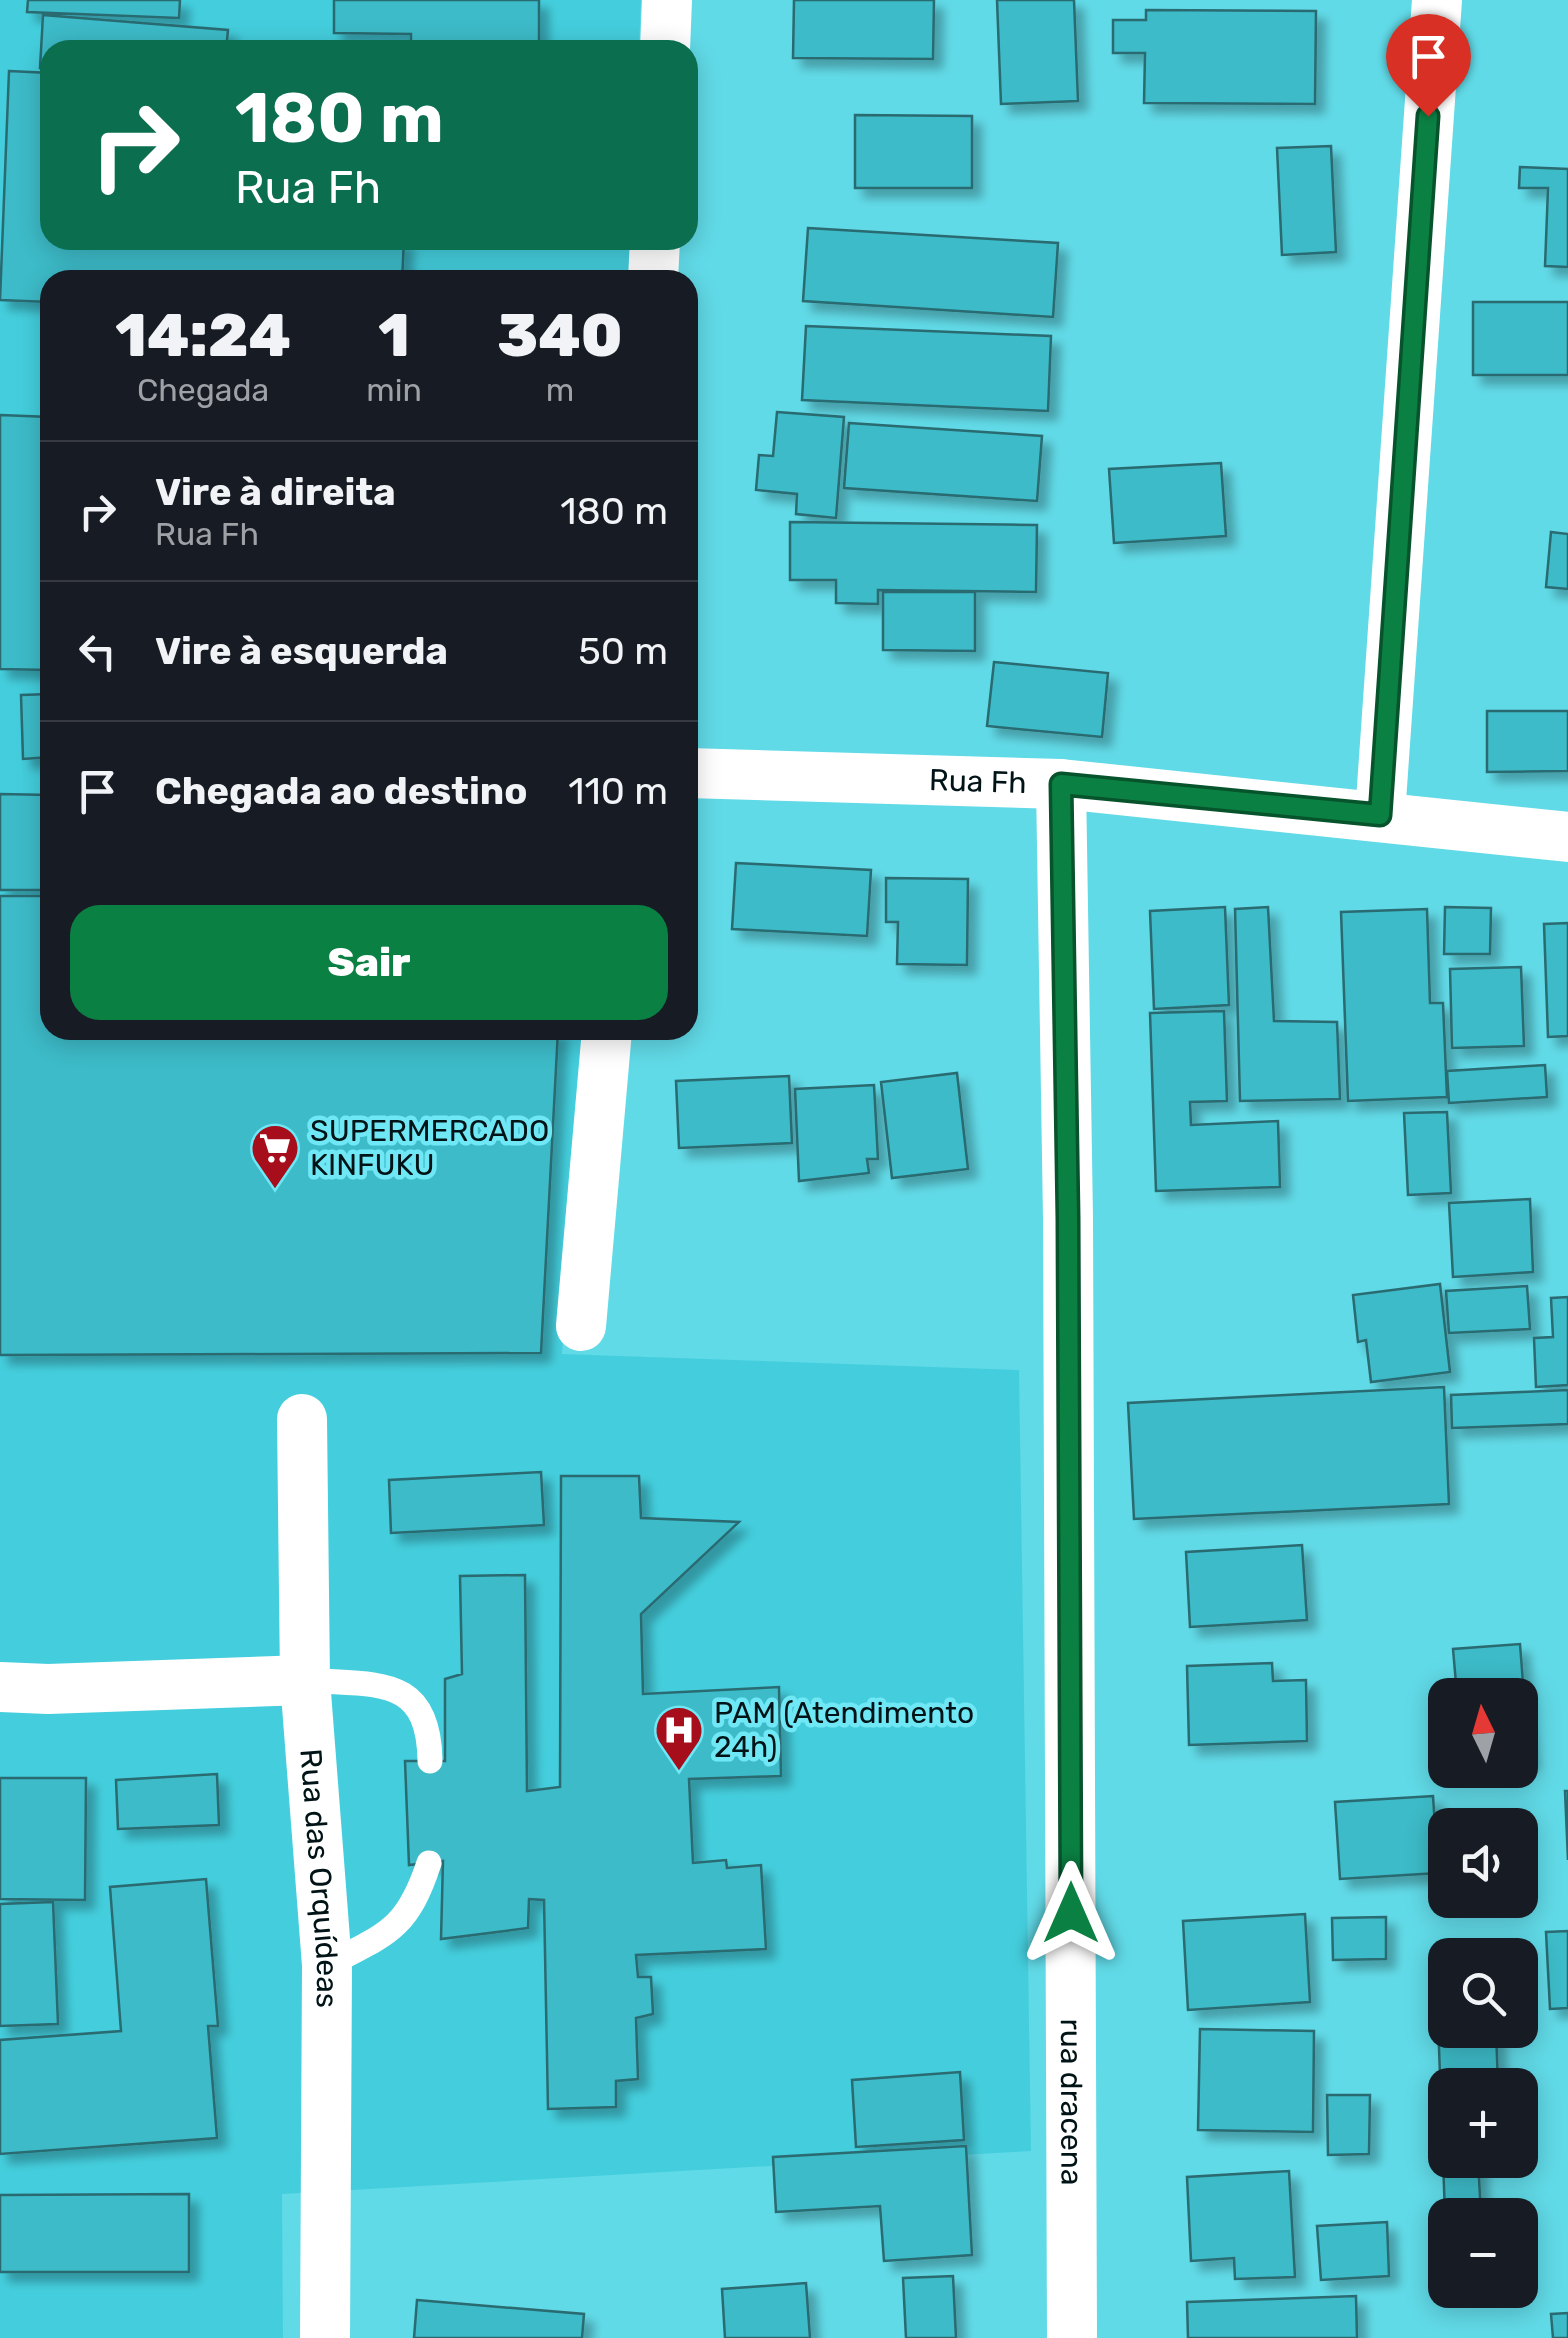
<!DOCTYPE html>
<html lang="pt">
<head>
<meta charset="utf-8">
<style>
	:root { --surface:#171b24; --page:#242831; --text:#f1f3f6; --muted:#9ea1a6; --line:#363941; --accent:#0b8043 }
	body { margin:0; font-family:Rubik,sans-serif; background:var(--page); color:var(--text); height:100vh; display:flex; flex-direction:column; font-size:38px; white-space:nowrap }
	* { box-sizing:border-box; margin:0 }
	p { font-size:32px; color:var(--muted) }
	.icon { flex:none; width:55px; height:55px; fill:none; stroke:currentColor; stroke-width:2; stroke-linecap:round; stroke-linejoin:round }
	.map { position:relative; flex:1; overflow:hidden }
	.details { position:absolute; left:40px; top:270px; width:658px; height:770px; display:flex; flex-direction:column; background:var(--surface); border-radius:30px; box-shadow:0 5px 25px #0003 }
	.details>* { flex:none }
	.guide { position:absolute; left:40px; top:40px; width:658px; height:210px; border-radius:30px; box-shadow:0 5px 25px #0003; background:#0b6e4f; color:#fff; overflow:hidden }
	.needle { width:65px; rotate:355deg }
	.buttons { position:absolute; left:1428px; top:1678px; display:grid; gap:20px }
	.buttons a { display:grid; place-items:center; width:110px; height:110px; border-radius:20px; background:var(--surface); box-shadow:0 5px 25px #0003; font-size:50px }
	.pin { position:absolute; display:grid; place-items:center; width:85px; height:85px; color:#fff; margin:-102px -42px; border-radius:50% 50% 50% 0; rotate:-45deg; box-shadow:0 0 10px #0007 }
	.pin .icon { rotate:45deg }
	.me { position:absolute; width:110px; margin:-55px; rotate:0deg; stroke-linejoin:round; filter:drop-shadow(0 0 8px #0008) }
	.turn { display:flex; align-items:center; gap:35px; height:210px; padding:0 30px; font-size:45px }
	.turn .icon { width:130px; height:130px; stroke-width:2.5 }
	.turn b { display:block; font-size:70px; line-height:85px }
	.eta { display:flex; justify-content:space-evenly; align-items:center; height:170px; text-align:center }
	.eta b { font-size:60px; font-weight:800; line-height:70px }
	.button { display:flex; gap:20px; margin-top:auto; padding:20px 30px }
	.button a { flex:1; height:115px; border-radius:30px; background:var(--accent); color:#fff; font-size:40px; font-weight:800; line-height:115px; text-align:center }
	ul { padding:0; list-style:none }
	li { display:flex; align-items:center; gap:30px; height:140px; padding:0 30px; border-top:2px solid var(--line) }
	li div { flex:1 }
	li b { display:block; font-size:38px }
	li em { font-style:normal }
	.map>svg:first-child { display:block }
	.built { fill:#44cedd }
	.building { fill:#3cbbc8; stroke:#2a6a71; stroke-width:2.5; filter:url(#shadow) }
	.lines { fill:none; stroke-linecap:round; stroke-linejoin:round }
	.lane { stroke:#fff; stroke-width:25 }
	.street { stroke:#fff; stroke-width:50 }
	.route-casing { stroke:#07532c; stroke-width:25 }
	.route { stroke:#0b8043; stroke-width:18 }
	.labels { text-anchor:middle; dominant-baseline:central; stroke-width:9; stroke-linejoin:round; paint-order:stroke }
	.street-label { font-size:30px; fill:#001316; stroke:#6fe7f5 }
	.poi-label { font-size:30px; fill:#001316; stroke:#6fe7f5; text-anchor:start }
</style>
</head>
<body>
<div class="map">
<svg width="1568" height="2338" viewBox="0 0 1568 2338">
	<defs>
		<filter id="shadow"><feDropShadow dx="9" dy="9" stdDeviation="5" flood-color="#0004"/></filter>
	</defs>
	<rect width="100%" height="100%" fill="#61dae7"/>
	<!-- built -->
	<path class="built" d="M0,0H641L639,50H50V240H630L628,280H50V1030H582L562,1354L1019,1370L1031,2151L282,2194L283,2338H0Z"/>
	<!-- building -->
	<path class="building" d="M28,0H180L179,18L27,12Z
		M334,0H539V50H411V34L334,33Z
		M794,0H934L933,59L793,58Z
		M997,0H1074L1078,101L1001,104Z
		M1146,10L1316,11L1315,104L1144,103L1145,53H1113V20H1146Z
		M43,15L228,30L226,50H50V68H40Z
		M9,71L50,73V240H404L402,280H50V302L0,300Z
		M855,115L972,116V188H855Z
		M1331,146L1336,252L1282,255L1277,148Z
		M1520,167L1568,169V267L1545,266L1548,188H1519Z
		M808,228L1058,243L1053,317L803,301Z
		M1473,302H1568V375H1473Z
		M806,326L1051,336L1048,411L802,400Z
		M777,412L844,417L836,518L796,514L797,494L756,490L759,455L773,456Z
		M0,415L50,417V670L0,669Z
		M849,423L1042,436L1037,501L844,488Z
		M1221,463L1226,536L1114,543L1109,469Z
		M790,522L1037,525L1036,592L878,590V604L836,603V580H790Z
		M1551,532L1568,534V589L1546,587Z
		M883,592H975V651L883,650Z
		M994,662L1108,673L1102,737L987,726Z
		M50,694V757L23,759L21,695Z
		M1487,711H1568V771L1487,772Z
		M0,794L50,795V890H0Z
		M736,863L871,870L867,936L732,929Z
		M886,878L968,879L967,965L897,964L898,922H886Z
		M0,896H50V1030H558L541,1353L0,1355Z
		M1225,907L1229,1005L1154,1009L1150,911Z
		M1268,907L1274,1021L1337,1022L1340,1099L1240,1101L1235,909Z
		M1445,907L1491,908L1490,954H1444Z
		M1427,909L1430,1003H1443L1447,1097L1348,1101L1341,912Z
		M1568,923V1036L1548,1037L1544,924Z
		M1521,967L1524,1046L1452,1048L1450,969Z
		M1224,1011L1227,1101L1190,1102L1191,1125L1278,1121L1280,1187L1156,1191L1150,1013Z
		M1545,1065L1547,1097L1449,1103L1447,1071Z
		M957,1073L968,1169L892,1178L881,1082Z
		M789,1076L792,1143L679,1148L676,1081Z
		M874,1085L878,1159H867L869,1173L799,1181L795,1089Z
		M1447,1112L1451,1193L1408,1195L1404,1113Z
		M1530,1199L1533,1272L1453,1277L1449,1203Z
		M1440,1284L1450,1372L1371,1382L1366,1340L1358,1342L1353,1295Z
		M1527,1286L1530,1329L1449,1333L1446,1291Z
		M1568,1297V1385L1536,1387L1534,1338L1553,1337L1551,1298Z
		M1444,1387L1449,1504L1134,1519L1128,1403Z
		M1568,1390V1424L1452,1428L1451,1395Z
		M541,1472L544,1525L391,1533L389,1480Z
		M561,1476H639L641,1518L739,1522L641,1614L643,1694L779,1687L781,1776L689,1779L693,1863L726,1860L727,1868L761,1865L766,1949L636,1955L638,1977H651L653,2014L636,2018L638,2079L616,2081V2107L548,2109L544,1900L529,1899L528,1928L441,1939L443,1861L409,1865L405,1761H445V1679L462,1674L460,1576L525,1575L527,1791L560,1787Z
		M1302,1545L1307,1620L1190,1627L1186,1552Z
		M1520,1644L1529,1761H1520V1695H1457L1453,1649Z
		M1272,1663L1273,1681L1306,1680L1307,1741L1189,1745L1187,1666Z
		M217,1774L219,1825L118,1829L116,1780Z
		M0,1778H86L85,1900L0,1899Z
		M1565,1791H1568V1860Z
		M1433,1796L1438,1873L1340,1879L1335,1802Z
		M206,1879L218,2026H208L217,2138L0,2154V2040L121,2031L110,1887Z
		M53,1902L58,2024L0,2026V1904Z
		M1305,1914L1310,2002L1188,2010L1183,1921Z
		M1386,1917V1959L1333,1960L1332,1918Z
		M1568,1931V2008L1550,2009L1546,1932Z
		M1438,2020H1445V2030H1496L1498,2085H1445V2160H1478L1481,2215H1445Z
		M1200,2029L1314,2031L1313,2132L1198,2130Z
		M960,2072L964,2140L856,2147L852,2080Z
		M1327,2095H1370L1369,2154L1328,2155Z
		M966,2146L972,2255L884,2261L880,2206L776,2212L773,2157Z
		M1289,2171L1295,2277L1235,2279L1234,2258L1191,2261L1187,2177Z
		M189,2194V2272H0V2195Z
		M1387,2222L1389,2276L1321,2280L1317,2226Z
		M953,2276L956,2338H906L903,2278Z
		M806,2283L810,2338H725L722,2289Z
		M1356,2296L1357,2338H1188L1187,2302Z
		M417,2300L584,2314L582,2338H414Z
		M1568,2313V2338H1553L1551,2314Z"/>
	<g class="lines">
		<!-- lane -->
		<path class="lane" d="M305,1680C374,1686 429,1673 430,1761
			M327,1965C387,1934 407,1930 429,1863"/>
		<!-- street -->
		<g class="street">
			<path d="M665,50L667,0"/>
			<path d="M653,280L655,240"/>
			<path id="s1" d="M688,773L1061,784L1568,837"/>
			<path id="s2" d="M1061,784L1068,1218L1072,2338"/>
			<path d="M1380,815L1437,0"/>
			<path d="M581,1326L607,1030"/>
			<path id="s3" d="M302,1419L305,1680L327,1965L325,2338"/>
			<path d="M0,1687L48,1689L305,1680"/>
		</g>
	</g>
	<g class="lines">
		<!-- route casing -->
		<g class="route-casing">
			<path id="route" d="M1071,1913L1068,1218L1061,784L1380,815L1428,116"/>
		</g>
		<!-- route -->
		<use href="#route" class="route"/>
	</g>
	<!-- icons -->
	<defs>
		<g id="supermarket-pin" transform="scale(2.5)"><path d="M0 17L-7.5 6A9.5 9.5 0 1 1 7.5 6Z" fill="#a60e1b" stroke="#6fe7f5"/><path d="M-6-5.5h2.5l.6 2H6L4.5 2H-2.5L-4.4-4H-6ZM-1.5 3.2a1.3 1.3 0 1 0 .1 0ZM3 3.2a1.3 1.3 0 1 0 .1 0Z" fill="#fff"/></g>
		<g id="hospital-pin" transform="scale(2.5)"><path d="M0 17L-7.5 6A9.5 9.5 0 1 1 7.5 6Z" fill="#a60e1b" stroke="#6fe7f5"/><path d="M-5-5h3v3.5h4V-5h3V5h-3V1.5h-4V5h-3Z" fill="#fff"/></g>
	</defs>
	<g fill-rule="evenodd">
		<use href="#supermarket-pin" x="275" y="1148"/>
		<use href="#hospital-pin" x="679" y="1730"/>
	</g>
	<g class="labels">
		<!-- street labels -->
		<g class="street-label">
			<text stroke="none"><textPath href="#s1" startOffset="290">Rua Fh</textPath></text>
			<text stroke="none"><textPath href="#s3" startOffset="460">Rua das Orquídeas</textPath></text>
			<text stroke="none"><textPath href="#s2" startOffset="1318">rua dracena</textPath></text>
		</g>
		<!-- poi labels -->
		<g class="poi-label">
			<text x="310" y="1131">SUPERMERCADO<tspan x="310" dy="34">KINFUKU</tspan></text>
			<text x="714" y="1713">PAM (Atendimento<tspan x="714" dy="34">24h)</tspan></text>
		</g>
	</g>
</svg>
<div class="buttons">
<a><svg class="needle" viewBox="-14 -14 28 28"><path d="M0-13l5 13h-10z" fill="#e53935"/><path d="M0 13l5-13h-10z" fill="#9ea1a6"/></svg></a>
<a><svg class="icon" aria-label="sound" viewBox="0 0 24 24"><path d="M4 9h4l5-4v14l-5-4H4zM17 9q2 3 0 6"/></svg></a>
<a><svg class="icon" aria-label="search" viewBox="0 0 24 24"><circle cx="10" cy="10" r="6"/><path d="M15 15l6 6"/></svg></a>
<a>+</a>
<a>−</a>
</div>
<div class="pin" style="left:1428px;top:116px;background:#d93025"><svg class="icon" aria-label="arrive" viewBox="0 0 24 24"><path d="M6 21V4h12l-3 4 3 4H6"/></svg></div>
<svg class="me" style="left:1071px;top:1913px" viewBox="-20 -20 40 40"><path d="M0-17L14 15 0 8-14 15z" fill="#0b8043" stroke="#fff" stroke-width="4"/></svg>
<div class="guide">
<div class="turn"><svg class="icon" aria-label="right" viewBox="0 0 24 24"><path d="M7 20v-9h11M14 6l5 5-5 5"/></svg><div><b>180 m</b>Rua Fh</div></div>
</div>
<section class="details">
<div class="eta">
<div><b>14:24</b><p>Chegada</p></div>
<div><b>1</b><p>min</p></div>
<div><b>340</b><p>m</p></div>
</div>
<ul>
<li><svg class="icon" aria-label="right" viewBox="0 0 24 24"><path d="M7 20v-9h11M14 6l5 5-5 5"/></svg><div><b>Vire à direita</b><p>Rua Fh</p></div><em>180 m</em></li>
<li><svg class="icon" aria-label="left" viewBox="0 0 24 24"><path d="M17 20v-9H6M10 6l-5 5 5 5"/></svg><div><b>Vire à esquerda</b></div><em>50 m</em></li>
<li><svg class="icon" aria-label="arrive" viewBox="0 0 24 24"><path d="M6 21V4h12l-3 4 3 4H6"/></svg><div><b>Chegada ao destino</b></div><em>110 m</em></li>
</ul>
<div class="button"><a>Sair</a></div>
</section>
</div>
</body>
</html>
